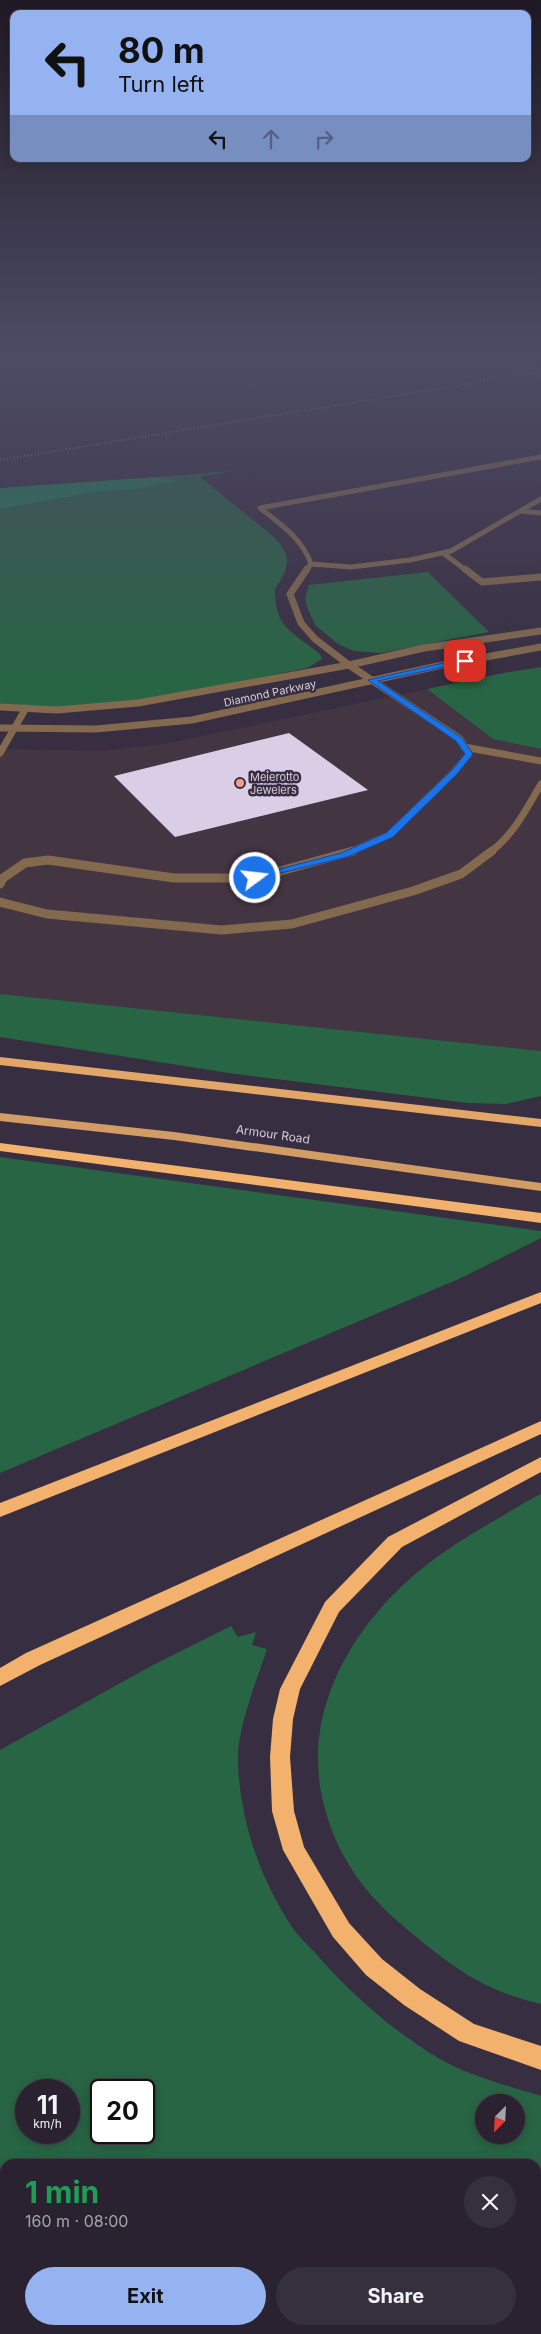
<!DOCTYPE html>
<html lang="en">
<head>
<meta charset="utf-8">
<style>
	:root { --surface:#2a2231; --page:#362f3d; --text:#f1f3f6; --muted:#a5a4ab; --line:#463f4d; --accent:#95b2f1 }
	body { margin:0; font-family:Inter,sans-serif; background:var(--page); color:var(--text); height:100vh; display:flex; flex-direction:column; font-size:19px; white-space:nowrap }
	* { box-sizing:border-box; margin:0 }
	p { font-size:16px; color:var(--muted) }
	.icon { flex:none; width:28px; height:28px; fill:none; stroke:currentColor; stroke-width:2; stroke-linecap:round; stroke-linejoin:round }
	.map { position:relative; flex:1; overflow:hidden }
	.panel { position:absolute; left:0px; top:2159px; width:541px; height:176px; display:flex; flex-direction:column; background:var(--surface); border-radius:15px 15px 0 0; box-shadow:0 2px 12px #0003,0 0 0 1px var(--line) }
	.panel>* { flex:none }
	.guide { position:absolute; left:10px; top:10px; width:521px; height:152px; border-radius:10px; box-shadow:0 2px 12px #0003,0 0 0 1px var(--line); background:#95b2f1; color:#111; overflow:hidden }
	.needle { width:32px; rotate:204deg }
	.controls { position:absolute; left:475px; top:2094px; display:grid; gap:10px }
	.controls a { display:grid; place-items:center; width:50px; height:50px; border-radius:50%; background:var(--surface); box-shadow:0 2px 12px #0003,0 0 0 1px var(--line); font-size:25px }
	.speed { position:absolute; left:15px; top:2079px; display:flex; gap:10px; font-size:25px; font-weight:700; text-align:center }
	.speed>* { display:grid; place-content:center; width:65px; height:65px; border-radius:50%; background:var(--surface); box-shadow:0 2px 12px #0003,0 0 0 1px var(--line); line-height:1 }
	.speed small { font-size:12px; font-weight:400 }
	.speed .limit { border:2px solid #111; border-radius:8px; background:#fff; color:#111 }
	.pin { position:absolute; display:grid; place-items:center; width:42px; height:42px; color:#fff; margin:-21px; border-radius:10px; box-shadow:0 2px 8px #0006 }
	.me { position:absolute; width:55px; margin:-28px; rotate:75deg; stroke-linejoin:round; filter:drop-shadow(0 0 4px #0008) }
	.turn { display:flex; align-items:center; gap:18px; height:105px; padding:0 25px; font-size:22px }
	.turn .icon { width:65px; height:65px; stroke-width:2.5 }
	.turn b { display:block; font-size:35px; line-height:42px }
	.lanes { display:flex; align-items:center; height:48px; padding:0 25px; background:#0003; justify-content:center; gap:25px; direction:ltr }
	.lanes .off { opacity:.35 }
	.round { display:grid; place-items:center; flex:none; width:52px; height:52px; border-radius:26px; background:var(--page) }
	.overview { display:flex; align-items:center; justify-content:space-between; height:85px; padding:0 25px }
	h1 { font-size:30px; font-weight:700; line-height:38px; color:#1e9e55 }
	.button { display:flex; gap:10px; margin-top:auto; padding:10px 25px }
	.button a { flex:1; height:58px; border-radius:30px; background:var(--accent); color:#111; font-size:20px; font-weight:700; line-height:58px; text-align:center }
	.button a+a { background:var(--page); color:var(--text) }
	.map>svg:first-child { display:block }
	.commercial { fill:#443542 }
	.green { fill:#286544; fill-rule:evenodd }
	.forest { fill:#1f8152 }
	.building { fill:#dacee6 }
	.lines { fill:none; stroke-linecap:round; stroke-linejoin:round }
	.service-far2 { stroke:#83694e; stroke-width:5 }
	.service-far1 { stroke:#83694e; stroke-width:7 }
	.service { stroke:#83694e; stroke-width:9 }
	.tertiary { stroke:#83694e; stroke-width:7 }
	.primary { fill:#d29d64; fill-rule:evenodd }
	.trunk { fill:#e2a768; fill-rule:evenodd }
	.motorway { fill:#f2b16c; fill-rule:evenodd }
	.rail { stroke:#88808f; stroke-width:2; stroke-dasharray:1 2.5; stroke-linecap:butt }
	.route { fill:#1a73e8; stroke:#114b97 }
	.poi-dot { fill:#f49d8c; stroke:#382e41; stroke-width:2 }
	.labels { text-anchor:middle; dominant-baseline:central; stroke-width:5; stroke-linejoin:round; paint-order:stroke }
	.far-street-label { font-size:11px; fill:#d4ceda; stroke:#382e41 }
	.far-poi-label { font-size:11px; fill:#d4ceda; stroke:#382e41; text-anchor:start }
	.street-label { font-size:12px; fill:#d4ceda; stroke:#382e41 }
</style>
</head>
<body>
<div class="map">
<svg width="541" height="2334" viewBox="0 0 541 2334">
	<rect width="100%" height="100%" fill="#382e41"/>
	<!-- commercial -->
	<path class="commercial" d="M427,689L493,739L541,749V1051L0,994V749L102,751L165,744Z"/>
	<!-- green -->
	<path class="green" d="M231,471L200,477L274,537C293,557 289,568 275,589C275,629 292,631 320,654L322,659L307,668L141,702L64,708L0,705V509L104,491L133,490L176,481L156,477Z
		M428,572L489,632L381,653L354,651L338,644L315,625L307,607L305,599L309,585Z
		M541,667V749L493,739L427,689L498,674Z
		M0,994L541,1051V1096L506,1104L468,1103L229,1073L0,1037Z
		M0,1157L541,1231V1238L461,1278L0,1473Z
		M541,1494V2004C482,1991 447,1963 402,1925C360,1889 334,1851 322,1797C301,1697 367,1604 447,1550C461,1540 477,1531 492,1522C508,1513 524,1502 541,1494Z
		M231,1626L238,1637L256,1632L252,1645L267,1649C257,1680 236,1731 238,1763C240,1820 260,1879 292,1927C299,1937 309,1946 317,1955C352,1995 392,2030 438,2058C469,2076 506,2085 541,2096V2189L536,2190V2164H5V2330H93L81,2334H0V1750L153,1665ZM26,2090H69V2132H26ZM101,2090H144V2132H101ZM484,2102H516V2135H484Z"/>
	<!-- forest -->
	<path class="forest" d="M156,477L178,481L133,490L104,491L0,509V488Z"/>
	<!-- building -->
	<path class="building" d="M289,733L368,790L175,837L114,776Z"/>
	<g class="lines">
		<!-- service-far2 -->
		<path class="service-far2" d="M520,511L541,513
			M443,553L467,571
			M311,564L351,567L410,560L451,551L541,499
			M306,571L311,564C302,538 280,524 260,508L541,457"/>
		<!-- service-far1 -->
		<path class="service-far1" d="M307,569L290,594L301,623L315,639L349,665L460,739L469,754L454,772L389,835L350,852
			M465,569L482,582L541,577
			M464,747L541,761
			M0,753L26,708
			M490,852C513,836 527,808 541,784"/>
		<!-- service -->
		<path class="service" d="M0,884L3,878L25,863L48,860L174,878H255L353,851
			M0,902L47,914L222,930L292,924L413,891L461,874L492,851"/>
		<!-- tertiary -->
		<path class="tertiary" d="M0,707L57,710L138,703L349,665L424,648L541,631
			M0,728L96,729L192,720L447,664L541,647"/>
		<!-- primary -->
		<path class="primary" d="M0,1113L174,1132L541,1183V1191L174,1140L0,1121Z"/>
		<!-- trunk -->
		<path class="trunk" d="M0,1057L541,1119V1127L0,1065Z"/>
		<!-- motorway -->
		<path class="motorway" d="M0,1143L541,1213V1223L0,1151Z
			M541,1292V1303L0,1517V1503Z
			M541,1421V1434L40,1665L0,1686V1668L26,1653Z
			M541,1457V1472L402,1547L339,1612L300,1689L293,1719L290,1757L294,1811L304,1847L349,1923L382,1959L420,1989L474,2024L541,2046V2070L459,2041L404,2005L366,1975L333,1937L283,1850L272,1811L270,1757L273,1719L280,1689L325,1602L388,1537Z
			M541,2236V2262L536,2264V2238Z
			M268,2330H306L305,2334H267Z"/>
		<!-- rail -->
		<path class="rail" d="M0,460L541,372"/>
	</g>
	<!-- sky -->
	<linearGradient id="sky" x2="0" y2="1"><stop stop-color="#1f1924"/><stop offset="0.52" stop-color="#4d4c65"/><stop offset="1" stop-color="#4d4c65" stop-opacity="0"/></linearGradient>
	<rect width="541" height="682" fill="url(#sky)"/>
	<!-- route -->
	<path class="route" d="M465,658L469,661L468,662L378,681L462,738L473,754L457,774L393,837L347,857L252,880V876L341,853L386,833L452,770L465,754L456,741L368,680Z"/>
	<!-- markers -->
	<circle class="poi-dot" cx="240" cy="783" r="5"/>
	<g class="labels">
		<!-- far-street labels -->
		<g class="far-street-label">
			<text transform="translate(270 693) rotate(-12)">Diamond Parkway</text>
		</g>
		<!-- far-poi labels -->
		<g class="far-poi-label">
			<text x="250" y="777">Meierotto<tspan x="250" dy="13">Jewelers</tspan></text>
		</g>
		<!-- street labels -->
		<g class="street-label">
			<text transform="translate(273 1134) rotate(8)">Armour Road</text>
		</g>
	</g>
</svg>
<div class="controls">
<a><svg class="needle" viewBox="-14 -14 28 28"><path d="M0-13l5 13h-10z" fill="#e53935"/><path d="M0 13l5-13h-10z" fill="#a5a4ab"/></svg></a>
</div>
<div class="speed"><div>11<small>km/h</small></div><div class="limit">20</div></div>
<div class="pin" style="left:465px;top:661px;background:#d93025"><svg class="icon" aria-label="arrive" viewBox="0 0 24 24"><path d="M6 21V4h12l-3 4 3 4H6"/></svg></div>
<svg class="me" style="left:255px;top:878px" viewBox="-20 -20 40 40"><circle r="17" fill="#1a73e8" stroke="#fff" stroke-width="3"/><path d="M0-11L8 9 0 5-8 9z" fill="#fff"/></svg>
<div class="guide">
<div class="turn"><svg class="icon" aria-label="left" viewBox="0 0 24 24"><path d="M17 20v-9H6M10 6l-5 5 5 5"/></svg><div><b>80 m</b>Turn left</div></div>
<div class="lanes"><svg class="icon" aria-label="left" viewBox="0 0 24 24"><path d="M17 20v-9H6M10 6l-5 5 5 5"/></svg><svg class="icon off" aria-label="ahead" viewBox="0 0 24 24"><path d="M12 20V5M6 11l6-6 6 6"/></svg><svg class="icon off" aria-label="right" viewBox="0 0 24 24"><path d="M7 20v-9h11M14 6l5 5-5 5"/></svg></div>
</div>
<section class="panel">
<div class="overview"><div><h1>1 min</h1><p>160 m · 08:00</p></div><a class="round"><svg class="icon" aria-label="close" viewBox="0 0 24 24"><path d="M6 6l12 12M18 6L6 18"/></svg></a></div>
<div class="button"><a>Exit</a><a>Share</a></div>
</section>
</div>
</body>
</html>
